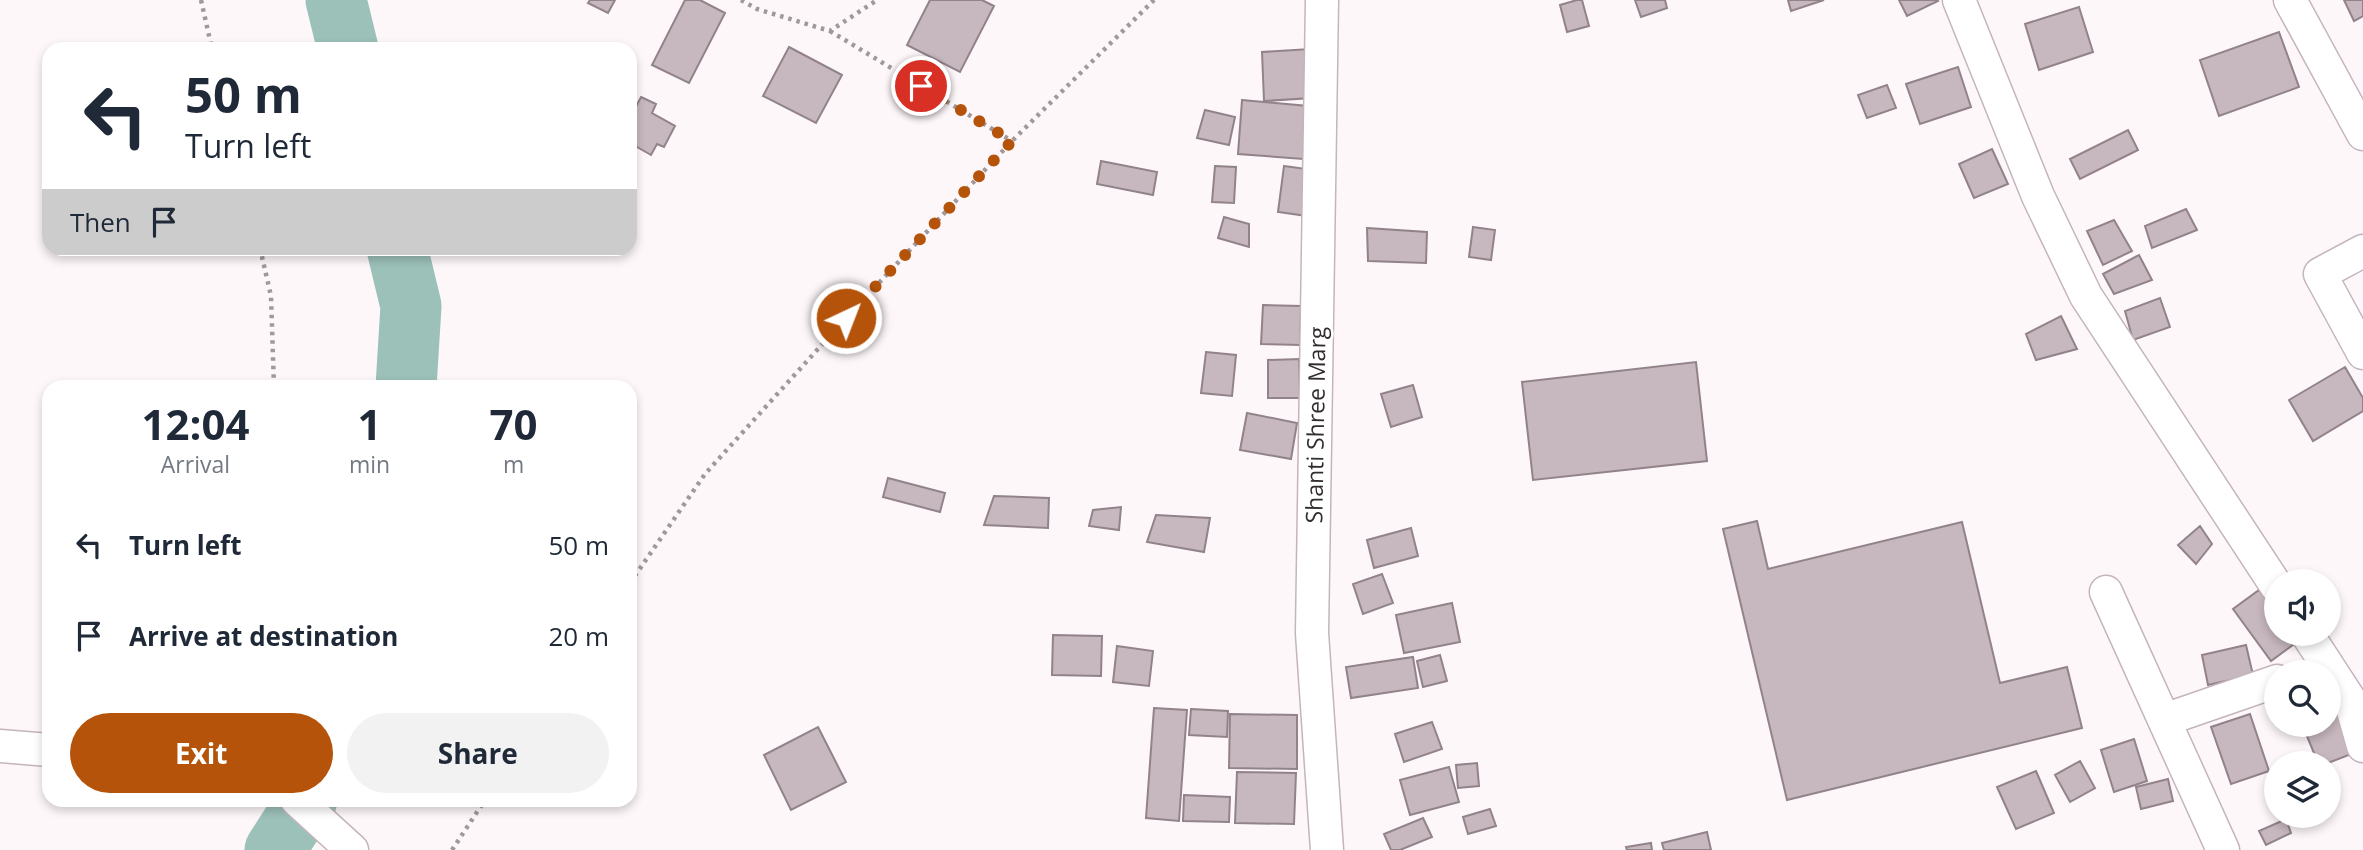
<!DOCTYPE html>
<html lang="en">
<head>
<meta charset="utf-8">
<style>
	:root { --surface:#fff; --page:#f2f2f3; --text:#1f2937; --muted:#747a83; --accent:#b45309 }
	body { margin:0; font-family:"Open Sans",sans-serif; background:var(--page); color:var(--text); height:100vh; display:flex; flex-direction:column; font-size:26px; white-space:nowrap }
	* { box-sizing:border-box; margin:0 }
	p { font-size:23px; color:var(--muted) }
	.icon { flex:none; width:38px; height:38px; fill:none; stroke:currentColor; stroke-width:2; stroke-linecap:round; stroke-linejoin:round }
	.map { position:relative; flex:1; overflow:hidden }
	.sheet { position:absolute; left:42px; top:380px; width:595px; height:427px; display:flex; flex-direction:column; background:var(--surface); border-radius:21px; box-shadow:0 4px 10px #0003 }
	.sheet>* { flex:none }
	.hud { position:absolute; left:42px; top:42px; width:595px; height:214px; border-radius:21px; box-shadow:0 4px 10px #0003; background:#fff; color:var(--text); overflow:hidden }
	.controls { position:absolute; left:2264px; top:569px; display:grid; gap:14px }
	.controls a { display:grid; place-items:center; width:77px; height:77px; border-radius:50%; background:var(--surface); box-shadow:0 4px 10px #0003; font-size:35px }
	.pin { position:absolute; display:grid; place-items:center; width:60px; height:60px; color:#fff; margin:-30px; border:4px solid #fff; border-radius:50%; box-shadow:0 2px 7px #0007 }
	.me { position:absolute; width:77px; margin:-38px; rotate:43deg; stroke-linejoin:round; filter:drop-shadow(0 0 5px #0008) }
	.turn { display:flex; align-items:center; gap:24px; height:147px; padding:0 28px; font-size:32px }
	.turn .icon { width:91px; height:91px; stroke-width:2.5 }
	.turn b { display:block; font-size:49px; line-height:60px }
	.then { display:flex; align-items:center; height:66px; padding:0 28px; background:#0003; gap:14px; font-size:26px }
	.eta { display:flex; justify-content:space-evenly; align-items:center; height:119px; text-align:center }
	.eta b { font-size:42px; font-weight:700; line-height:49px }
	.primary-button { display:flex; gap:14px; margin-top:auto; padding:14px 28px }
	.primary-button a { flex:1; height:80px; border-radius:42px; background:var(--accent); color:#fff; font-size:28px; font-weight:700; line-height:80px; text-align:center }
	.primary-button a+a { background:var(--page); color:var(--text) }
	ul { padding:0; list-style:none }
	li { display:flex; align-items:center; gap:21px; height:91px; padding:0 28px }
	li div { flex:1 }
	li b { display:block; font-size:26px }
	li em { font-style:normal }
	.map>svg:first-child { display:block }
	.lines { fill:none; stroke-linecap:round; stroke-linejoin:round }
	.river { stroke:#9cc1b9; stroke-width:61 }
	.building { fill:#c7b7bf; stroke:#92838a; stroke-width:2 }
	.street-casing { stroke:#c4b5bc; stroke-width:35 }
	.path { stroke:#a0999c; stroke-width:4.5; stroke-dasharray:3.5 5; stroke-linecap:butt }
	.street { stroke:#fff; stroke-width:32 }
	.route { stroke:#b45309; stroke-width:12; stroke-dasharray:0 21.6 }
	.labels { text-anchor:middle; dominant-baseline:central; stroke-width:5; stroke-linejoin:round; paint-order:stroke }
	.street-label { font-size:23px; fill:#322c2f; stroke:#fff }
</style>
</head>
<body>
<div class="map">
<svg width="2363" height="850" viewBox="0 0 2363 850">
	<rect width="100%" height="100%" fill="#fef7fa"/>
	<g class="lines">
		<!-- river -->
		<path class="river" d="M336,0L348,49
			M397,248L411,306L406,387
			M275,850L307,800"/>
	</g>
	<!-- building -->
	<path class="building" d="M590,0H615L608,13L588,3Z
		M685,0H700L725,13L689,83L652,65Z
		M930,0H982L994,6L960,72L907,45Z
		M1577,0H1582L1589,26L1567,32L1560,5Z
		M1635,0H1665L1667,8L1641,17Z
		M1788,0H1824L1791,11Z
		M1899,0H1937L1938,1L1907,16Z
		M2344,0H2363V16L2354,21Z
		M2079,7L2093,52L2039,70L2025,24Z
		M2279,32L2299,87L2219,116L2200,60Z
		M789,47L842,75L816,123L763,96Z
		M1310,49L1312,98L1264,101L1262,52Z
		M1958,67L1971,107L1920,124L1906,84Z
		M1887,85L1896,108L1867,118L1858,95Z
		M641,97L656,104L652,113L675,126L664,147L657,144L651,155L630,143V118Z
		M1242,100L1308,106L1303,159L1238,154Z
		M1205,110L1235,117L1229,145L1197,138Z
		M2128,130L2138,150L2080,179L2070,159Z
		M1992,149L2008,184L1974,198L1959,164Z
		M1101,161L1157,172L1153,195L1097,184Z
		M1215,166L1236,167L1234,203L1212,202Z
		M1284,166L1314,170L1307,216L1278,212Z
		M2186,209L2197,230L2152,248L2145,226Z
		M1224,217L1249,224V247L1218,238Z
		M2114,220L2132,251L2103,265L2087,231Z
		M1473,227L1495,230L1491,260L1469,257Z
		M1367,228L1427,232L1426,263L1368,261Z
		M2139,255L2152,280L2114,294L2103,274Z
		M2160,298L2170,327L2133,340L2125,311Z
		M1263,305L1301,306L1300,345L1261,344Z
		M2061,316L2077,349L2036,360L2026,334Z
		M1206,352L1236,355L1232,396L1201,393Z
		M1299,359L1300,398H1268V360Z
		M1696,362L1707,461L1533,480L1522,382Z
		M2345,367L2363,398V411L2313,441L2289,400Z
		M1413,385L1422,417L1391,427L1381,394Z
		M1247,413L1297,423L1291,459L1240,450Z
		M888,478L945,493L940,512L883,497Z
		M994,496L1049,498L1048,528L984,525Z
		M1121,507L1119,530L1089,526L1093,510Z
		M1156,515L1210,518L1204,552L1147,542Z
		M1757,521L1768,569L1962,522L2000,683L2067,667L2082,728L1787,800L1723,529Z
		M2200,526L2212,544L2196,564L2178,545Z
		M1411,528L1418,556L1374,568L1367,540Z
		M1382,574L1393,603L1363,614L1353,584Z
		M2259,590L2277,614V634H2291L2297,642L2271,661L2233,609Z
		M1452,603L1460,642L1404,653L1396,615Z
		M1053,635L1102,636L1101,676L1052,675Z
		M2246,645L2253,675L2208,685L2202,655Z
		M1117,646L1153,651L1149,686L1113,682Z
		M1440,655L1447,681L1423,687L1417,661Z
		M1413,657L1418,688L1351,698L1346,667Z
		M2329,692L2354,753L2328,763H2318L2302,724H2329Z
		M1154,708L1187,710L1179,821L1146,818Z
		M1191,709L1228,711L1227,737L1189,735Z
		M1230,714L1297,715V769L1229,768Z
		M2250,714L2269,771L2231,784L2211,727Z
		M1432,722L1442,749L1404,762L1395,734Z
		M818,727L846,782L791,810L764,755Z
		M2134,739L2147,781L2114,792L2101,750Z
		M2080,761L2095,788L2070,802L2055,775Z
		M1477,763L1479,786L1458,788L1456,765Z
		M1449,767L1459,802L1410,815L1400,780Z
		M2036,771L2054,813L2016,829L1997,787Z
		M1237,772L1296,773L1294,824L1235,823Z
		M2168,779L2173,801L2141,809L2136,787Z
		M1184,795L1230,797L1229,822L1183,821Z
		M1490,809L1496,826L1468,834L1463,817Z
		M1423,818L1432,837L1400,850H1391L1384,834Z
		M2286,819L2291,833L2266,845L2259,831Z
		M1707,832L1711,850H1664L1662,843Z
		M1651,843L1652,850H1627L1626,847Z"/>
	<g class="lines">
		<!-- street casing -->
		<g class="street-casing">
			<path id="street" d="M1322,0L1312,633L1327,850
				M1959,0L2038,196L2086,296L2277,587
				M2290,0L2363,134
				M2363,251L2320,274L2363,353
				M2106,592L2223,850
				M2307,634L2350,700L2363,746
				M2164,720L2277,681
				M0,746L49,750
				M297,800L352,850"/>
		</g>
		<!-- path -->
		<path class="path" d="M201,0L212,49
			M741,0L757,9L830,31L877,0
			M830,31L1012,141
			M260,248L271,296L274,387
			M630,583L705,474L846,318L1012,141L1154,0
			M452,850L485,800"/>
		<!-- street -->
		<use href="#street" class="street"/>
	</g>
	<g class="lines">
		<!-- route -->
		<path class="route" d="M846,318L1012,141L921,86"/>
	</g>
	<g class="labels">
		<!-- street labels -->
		<g class="street-label">
			<text transform="translate(1315 425) rotate(-89)">Shanti Shree Marg</text>
		</g>
	</g>
</svg>
<div class="controls">
<a><svg class="icon" aria-label="sound" viewBox="0 0 24 24"><path d="M4 9h4l5-4v14l-5-4H4zM17 9q2 3 0 6"/></svg></a>
<a><svg class="icon" aria-label="search" viewBox="0 0 24 24"><circle cx="10" cy="10" r="6"/><path d="M15 15l6 6"/></svg></a>
<a><svg class="icon" aria-label="layers" viewBox="0 0 24 24"><path d="M12 4l9 5-9 5-9-5zM3 14l9 5 9-5"/></svg></a>
</div>
<div class="pin" style="left:921px;top:86px;background:#d93025"><svg class="icon" aria-label="arrive" viewBox="0 0 24 24"><path d="M6 21V4h12l-3 4 3 4H6"/></svg></div>
<svg class="me" style="left:846px;top:318px" viewBox="-20 -20 40 40"><circle r="17" fill="#b45309" stroke="#fff" stroke-width="3"/><path d="M0-11L8 9 0 5-8 9z" fill="#fff"/></svg>
<div class="hud">
<div class="turn"><svg class="icon" aria-label="left" viewBox="0 0 24 24"><path d="M17 20v-9H6M10 6l-5 5 5 5"/></svg><div><b>50 m</b>Turn left</div></div>
<div class="then">Then<svg class="icon" aria-label="arrive" viewBox="0 0 24 24"><path d="M6 21V4h12l-3 4 3 4H6"/></svg></div>
</div>
<section class="sheet">
<div class="eta">
<div><b>12:04</b><p>Arrival</p></div>
<div><b>1</b><p>min</p></div>
<div><b>70</b><p>m</p></div>
</div>
<ul>
<li><svg class="icon" aria-label="left" viewBox="0 0 24 24"><path d="M17 20v-9H6M10 6l-5 5 5 5"/></svg><div><b>Turn left</b></div><em>50 m</em></li>
<li><svg class="icon" aria-label="arrive" viewBox="0 0 24 24"><path d="M6 21V4h12l-3 4 3 4H6"/></svg><div><b>Arrive at destination</b></div><em>20 m</em></li>
</ul>
<div class="primary-button"><a>Exit</a><a>Share</a></div>
</section>
</div>
</body>
</html>
